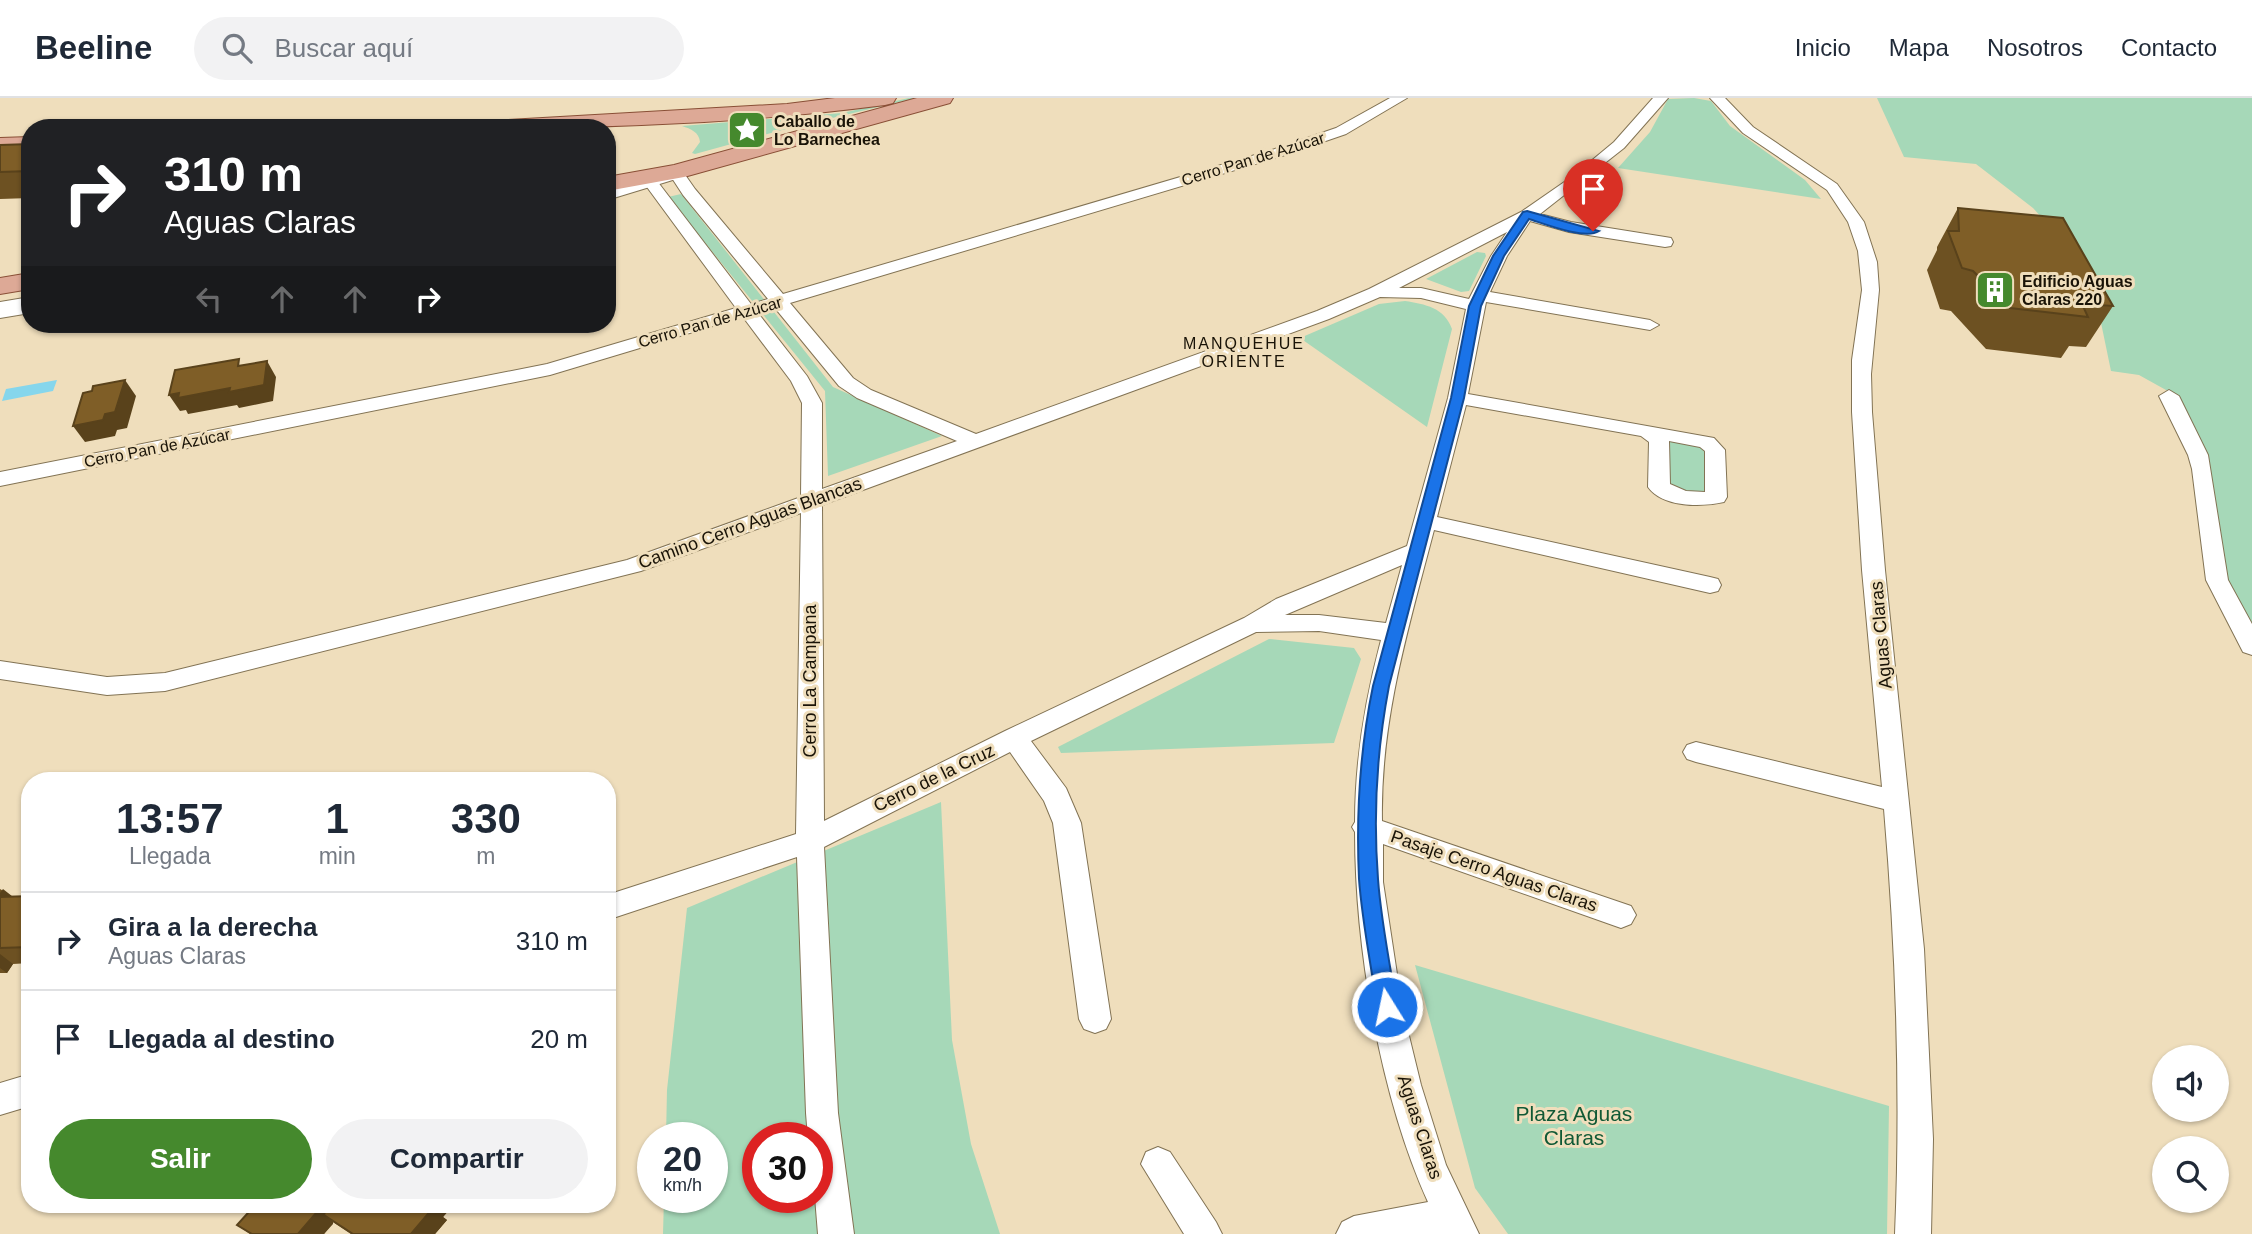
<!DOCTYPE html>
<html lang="es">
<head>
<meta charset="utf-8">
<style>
	:root { --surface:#fff; --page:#f2f2f3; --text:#1f2937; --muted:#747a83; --line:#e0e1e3; --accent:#45892d }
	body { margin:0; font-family:Helvetica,sans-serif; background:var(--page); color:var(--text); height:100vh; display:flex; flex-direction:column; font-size:26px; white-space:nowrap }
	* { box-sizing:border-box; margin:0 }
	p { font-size:23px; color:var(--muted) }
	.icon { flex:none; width:38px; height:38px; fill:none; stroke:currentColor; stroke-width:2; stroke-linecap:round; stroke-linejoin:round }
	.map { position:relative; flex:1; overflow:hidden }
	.panel { position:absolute; left:21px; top:674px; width:595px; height:441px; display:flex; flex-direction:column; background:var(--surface); border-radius:28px; box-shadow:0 2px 5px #0004 }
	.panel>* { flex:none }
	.guide { position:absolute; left:21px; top:21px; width:595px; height:214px; border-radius:28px; box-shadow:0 2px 5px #0004; background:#202124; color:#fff; overflow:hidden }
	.buttons { position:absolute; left:2152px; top:947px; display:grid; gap:14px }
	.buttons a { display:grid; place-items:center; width:77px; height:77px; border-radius:50%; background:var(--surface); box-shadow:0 2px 5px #0004; font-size:35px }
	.speed { position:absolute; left:637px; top:1024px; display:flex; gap:14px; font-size:35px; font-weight:700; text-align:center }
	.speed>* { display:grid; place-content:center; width:91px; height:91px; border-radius:50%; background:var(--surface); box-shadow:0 2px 5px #0004; line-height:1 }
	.speed small { font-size:18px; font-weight:400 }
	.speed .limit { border:10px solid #d22; background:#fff; color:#111 }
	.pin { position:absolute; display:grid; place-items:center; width:60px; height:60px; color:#fff; margin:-72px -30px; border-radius:50% 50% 50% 0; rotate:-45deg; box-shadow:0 0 7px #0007 }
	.pin .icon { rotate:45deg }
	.me { position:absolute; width:77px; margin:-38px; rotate:350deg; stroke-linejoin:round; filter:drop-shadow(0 0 5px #0008) }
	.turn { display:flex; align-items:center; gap:24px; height:147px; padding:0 28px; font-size:32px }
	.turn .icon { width:91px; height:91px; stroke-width:2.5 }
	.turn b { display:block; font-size:49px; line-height:60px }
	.lanes { display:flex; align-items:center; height:66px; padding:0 28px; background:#0003; justify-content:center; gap:35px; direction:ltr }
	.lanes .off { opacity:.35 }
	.eta { display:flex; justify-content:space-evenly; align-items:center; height:119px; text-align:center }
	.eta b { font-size:42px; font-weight:600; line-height:49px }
	.action { display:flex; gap:14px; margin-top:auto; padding:14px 28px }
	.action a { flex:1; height:80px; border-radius:42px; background:var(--accent); color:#fff; font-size:28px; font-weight:600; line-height:80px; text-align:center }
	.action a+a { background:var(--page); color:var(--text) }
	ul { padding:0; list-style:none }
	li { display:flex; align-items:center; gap:21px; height:98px; padding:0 28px; border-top:2px solid var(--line) }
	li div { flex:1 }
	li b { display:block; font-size:26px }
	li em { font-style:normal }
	header { display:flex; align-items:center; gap:42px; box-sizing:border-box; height:98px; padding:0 35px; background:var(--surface); border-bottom:2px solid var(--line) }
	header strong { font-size:33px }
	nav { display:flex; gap:38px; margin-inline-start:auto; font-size:24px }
	.search { width:490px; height:63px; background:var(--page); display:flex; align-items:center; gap:18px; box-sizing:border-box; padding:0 24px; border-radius:38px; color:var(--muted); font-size:26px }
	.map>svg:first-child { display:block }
	.green { fill:#a6d8b8; fill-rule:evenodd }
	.water { fill:#86d6ec }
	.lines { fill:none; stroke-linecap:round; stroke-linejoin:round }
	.street-casing { stroke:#827354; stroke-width:2 }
	.secondary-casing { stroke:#827354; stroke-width:2 }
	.primary-casing { stroke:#894f36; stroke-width:2 }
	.street { fill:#fff; fill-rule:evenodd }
	.secondary { fill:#fff; fill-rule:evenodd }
	.primary { fill:#dda996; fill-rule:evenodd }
	.wall { fill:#6d5122 }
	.shaded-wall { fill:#59421b }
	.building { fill:#7f5e27; stroke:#59421b; stroke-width:2 }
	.route { fill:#1a73e8; stroke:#114b97; stroke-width:2 }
	.labels { text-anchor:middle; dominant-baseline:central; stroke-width:6; stroke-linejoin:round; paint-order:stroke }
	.far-poi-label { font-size:16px; font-weight:bold; fill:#191307; stroke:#efdebc; text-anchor:start }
	.far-street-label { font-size:16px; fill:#191307; stroke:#efdebc }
	.far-neighbourhood-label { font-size:16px; letter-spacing:2px; fill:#191307; stroke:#efdebc }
	.street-label { font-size:18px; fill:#191307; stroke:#efdebc }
	.near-park-label { font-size:21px; fill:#105935; stroke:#efdebc }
</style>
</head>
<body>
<header>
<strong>Beeline</strong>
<div class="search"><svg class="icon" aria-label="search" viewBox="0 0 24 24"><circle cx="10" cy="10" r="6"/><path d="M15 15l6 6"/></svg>Buscar aquí</div>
<nav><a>Inicio</a><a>Mapa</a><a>Nosotros</a><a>Contacto</a></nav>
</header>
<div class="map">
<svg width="2252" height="1136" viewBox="0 0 2252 1136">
	<rect width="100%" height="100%" fill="#efdebc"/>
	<!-- green -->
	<path class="green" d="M909,0H916L782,32L695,56L692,55L700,44C699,34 691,31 682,28L842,15Z
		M1694,0L1711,3L1730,28L1805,82L1821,101L1618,70L1650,34L1668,1Z
		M1877,0H2252V532L2226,484L2175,297L2139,277L2111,273L2099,215L2062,142L2033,110L1976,66L1904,59Z
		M681,96L833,289L942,338L828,378L825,293L668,99Z
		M1477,154L1485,155L1486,158L1469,193L1461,194L1426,181Z
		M1405,203C1425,206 1445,210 1452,231L1427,329L1300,240L1379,206Z
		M1674,343L1704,348L1708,352L1707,396L1699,397L1667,387L1668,344Z
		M1269,541L1354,550L1361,561L1334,645L1061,655L1058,649Z
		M941,704L952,942L971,1046L1000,1136H663L664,1099H712V1040L666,1039L667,992L687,810ZM758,1040H817V1099H758Z
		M1415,867L1889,1008L1887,1136H1508L1475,1090Z"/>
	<!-- water -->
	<path class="water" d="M57,282L53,293L2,303L6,291Z"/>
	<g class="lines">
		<!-- street casing -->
		<g class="street-casing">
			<path id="street" d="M1390,0H1407L1346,36L1282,58L790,205L853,280L871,292L976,336L1317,213L1369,191L1521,114L1573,78L1614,44L1653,0H1668L1624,50L1540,116L1571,124L1665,139L1671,140L1673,144L1671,148L1665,149L1569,134L1530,123L1507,158L1490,194L1650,222L1659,227L1650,232L1486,204L1468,296L1714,340L1725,352L1727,399L1724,404C1702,409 1663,410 1648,389L1649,344L1641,338L1466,307L1437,419L1710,479L1718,481L1721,487L1718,493L1710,495L1434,432C1409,528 1380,622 1382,723L1631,808L1636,817L1631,826L1621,830L1383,746V784L1402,909L1421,987L1446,1067L1479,1136H1336L1342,1124L1354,1118L1428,1104C1380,998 1355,850 1355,734L1352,729L1355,724C1355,662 1365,602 1381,542L1319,533L1256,534L1031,643L1066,690L1081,725L1111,921L1106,931L1095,935L1084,931L1079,921L1053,725L1044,703L1010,654L824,749L838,1015L854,1136H818L815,1099H817V1040H808L806,1015L797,759L607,822V797L796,736L801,415L641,473L165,593L107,597L0,581V563L107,579L165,575L627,462L801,399L802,305L791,283L743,219L550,277L0,388V374L547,266L736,210L644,85L641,82L644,79H654L751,206L768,201L683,97L668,74L671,71H681L695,91L783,196L1272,52L1336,30ZM1507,134L1491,158L1469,201L1421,190H1399ZM1380,199L1421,200L1466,211L1448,300L1407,448L1276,501L1244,520L1005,633L824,723L822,407L1329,221ZM775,210L839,288L857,300L957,343L822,391V305L807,278L758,215ZM1669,343L1700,349L1705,353V394L1686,393L1670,386ZM1402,467L1386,525L1319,517H1285Z
				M1710,0H1725L1753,29L1837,86L1864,124L1877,164L1879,192L1871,276L1872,314L1885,472L1924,851L1933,1041L1931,1136H1895C1901,994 1896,853 1884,711L1696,664L1687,661L1683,654L1687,647L1696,644L1882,689L1862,472L1852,314V262L1862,192L1858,153L1848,124L1827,92L1743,35Z
				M2169,292L2179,298L2208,357L2228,482L2252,526V557L2243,554L2206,482L2192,371L2188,357L2159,298Z
				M30,976V1008L0,1017V985Z
				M1158,1049L1170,1054L1216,1124L1222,1136H1184L1141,1066L1146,1054Z"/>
		</g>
		<!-- secondary casing -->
		<g class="secondary-casing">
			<path id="secondary" d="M668,69L676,71L679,76L676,81L607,102V88Z
				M30,199V215L0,220V204Z"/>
		</g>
		<!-- primary casing -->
		<g class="primary-casing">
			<path id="primary" d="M835,0H896L893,5L885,7C749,25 615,30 479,30L482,25L490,23L787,6Z
				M917,0H953L950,5L684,79L607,93V79L674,67Z
				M30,39V53L0,54V40Z
				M30,175V191L0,196V180Z"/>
		</g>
		<!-- street -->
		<use href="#street" class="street"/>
		<!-- secondary -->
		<use href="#secondary" class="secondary"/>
		<!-- primary -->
		<use href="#primary" class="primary"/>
	</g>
	<!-- wall -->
	<path class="wall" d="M30,46V100L0,101V47Z
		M1958,110L2113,208L2086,249L2069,248L2061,260L1986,251L1951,213L1940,211L1927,172L1937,152V149Z
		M0,791L13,799L30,798V865L13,866L7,875H0Z
		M256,1106H442L449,1112L443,1119L447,1122L435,1136H351L333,1124L324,1136H250L237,1127Z"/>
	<!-- shaded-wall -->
	<path class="shaded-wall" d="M267,263L276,279L273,303L239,310L237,307L188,316L186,312L180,313L169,297Z
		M125,282L136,298L127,330L117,332L115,338L85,344L73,328Z
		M3,791L22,806L0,802V795Z
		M0,856L13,866L7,875L0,870Z
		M317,1106H334L324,1117L333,1124V1126L324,1136H298Z
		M430,1106H442L449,1112L443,1119L447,1122L435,1136H411Z"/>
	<!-- building -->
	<path class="building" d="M30,46V73L0,74V47Z
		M1958,110L2063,120L2113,208L2082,206L2088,219L2010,210L1973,173L1962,170L1948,133H1959Z
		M239,261L238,268L267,263L264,287L229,294L230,290L178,300L179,295L169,297L175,272Z
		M125,282L115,314L105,316L103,322L73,328L83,295L92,293L93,288Z
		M30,798V849L0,850V799Z
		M256,1106H317V1114L298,1136H252L237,1127Z
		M327,1106H430L429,1108L433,1110L411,1136H353L324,1117Z"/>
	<!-- route -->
	<path class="route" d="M1527,113L1599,133C1585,142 1545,126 1529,121L1504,158L1481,208L1464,300L1389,588C1377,651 1373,716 1378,781C1381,823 1390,867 1397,909L1394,915L1387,918L1380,915L1377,909C1371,866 1362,823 1359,781C1356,716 1360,651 1373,588L1451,300L1469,208L1493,158L1523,114Z"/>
	<!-- icons -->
	<defs>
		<g id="sight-square" transform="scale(2.0125)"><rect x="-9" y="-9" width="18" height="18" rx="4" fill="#45892d" stroke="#efdebc"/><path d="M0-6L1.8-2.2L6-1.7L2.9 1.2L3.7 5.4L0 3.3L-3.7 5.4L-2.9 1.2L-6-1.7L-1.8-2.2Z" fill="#fff"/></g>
		<g id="building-square" transform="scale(2.0125)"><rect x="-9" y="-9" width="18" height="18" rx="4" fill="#45892d" stroke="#efdebc"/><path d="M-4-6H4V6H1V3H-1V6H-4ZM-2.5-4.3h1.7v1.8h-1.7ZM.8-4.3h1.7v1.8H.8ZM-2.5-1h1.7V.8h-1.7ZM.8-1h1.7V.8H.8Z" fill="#fff"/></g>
	</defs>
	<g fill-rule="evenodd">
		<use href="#sight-square" x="747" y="32"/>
		<use href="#building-square" x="1995" y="192"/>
	</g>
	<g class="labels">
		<!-- far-poi labels -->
		<g class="far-poi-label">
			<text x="774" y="23">Caballo de<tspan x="774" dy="18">Lo Barnechea</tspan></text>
			<text x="2022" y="183">Edificio Aguas<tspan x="2022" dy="18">Claras 220</tspan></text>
		</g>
		<!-- far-street labels -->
		<g class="far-street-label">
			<text transform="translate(1253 61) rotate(-17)">Cerro Pan de Azúcar</text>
			<text transform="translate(710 224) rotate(-16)">Cerro Pan de Azúcar</text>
			<text transform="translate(157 350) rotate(-11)">Cerro Pan de Azúcar</text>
		</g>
		<!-- far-neighbourhood labels -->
		<g class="far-neighbourhood-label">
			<text x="1244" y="245">MANQUEHUE<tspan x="1244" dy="18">ORIENTE</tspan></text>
		</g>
		<!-- street labels -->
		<g class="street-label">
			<text transform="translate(750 425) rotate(-20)">Camino Cerro Aguas Blancas</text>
			<text transform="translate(1881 537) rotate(-95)">Aguas Claras</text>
			<text transform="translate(810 583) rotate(-90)">Cerro La Campana</text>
			<text transform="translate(934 680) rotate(-26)">Cerro de la Cruz</text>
			<text transform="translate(1494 773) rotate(19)">Pasaje Cerro Aguas Claras</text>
			<text transform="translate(1420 1029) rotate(72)">Aguas Claras</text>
		</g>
		<!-- near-park labels -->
		<g class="near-park-label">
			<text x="1574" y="1015">Plaza Aguas<tspan x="1574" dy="24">Claras</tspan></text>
		</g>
	</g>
</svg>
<div class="buttons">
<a><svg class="icon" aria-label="sound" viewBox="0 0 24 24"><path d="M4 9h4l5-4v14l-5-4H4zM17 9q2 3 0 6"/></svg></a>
<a><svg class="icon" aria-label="search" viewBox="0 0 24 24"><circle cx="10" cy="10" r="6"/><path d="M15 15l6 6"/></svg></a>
</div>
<div class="speed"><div>20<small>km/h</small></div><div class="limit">30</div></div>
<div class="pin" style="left:1593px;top:133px;background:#d93025"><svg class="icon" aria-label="arrive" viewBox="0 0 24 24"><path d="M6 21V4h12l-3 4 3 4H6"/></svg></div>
<svg class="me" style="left:1387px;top:909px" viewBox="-20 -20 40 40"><circle r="17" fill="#1a73e8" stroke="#fff" stroke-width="3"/><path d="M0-11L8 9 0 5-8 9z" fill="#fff"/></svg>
<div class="guide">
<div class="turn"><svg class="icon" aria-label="right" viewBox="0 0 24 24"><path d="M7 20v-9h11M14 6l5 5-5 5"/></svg><div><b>310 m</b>Aguas Claras</div></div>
<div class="lanes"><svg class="icon off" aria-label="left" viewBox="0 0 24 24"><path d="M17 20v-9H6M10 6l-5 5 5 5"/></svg><svg class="icon off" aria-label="ahead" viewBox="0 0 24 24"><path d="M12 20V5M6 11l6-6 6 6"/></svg><svg class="icon off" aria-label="ahead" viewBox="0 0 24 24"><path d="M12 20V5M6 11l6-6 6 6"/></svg><svg class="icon" aria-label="right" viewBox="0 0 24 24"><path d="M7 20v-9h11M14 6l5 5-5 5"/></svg></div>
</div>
<section class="panel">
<div class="eta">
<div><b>13:57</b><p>Llegada</p></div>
<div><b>1</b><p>min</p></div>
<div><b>330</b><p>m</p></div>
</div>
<ul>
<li><svg class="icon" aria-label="right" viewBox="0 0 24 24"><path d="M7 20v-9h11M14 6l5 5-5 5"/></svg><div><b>Gira a la derecha</b><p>Aguas Claras</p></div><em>310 m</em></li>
<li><svg class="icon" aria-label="arrive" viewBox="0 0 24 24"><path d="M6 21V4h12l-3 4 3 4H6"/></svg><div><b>Llegada al destino</b></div><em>20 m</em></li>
</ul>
<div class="action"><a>Salir</a><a>Compartir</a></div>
</section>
</div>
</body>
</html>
